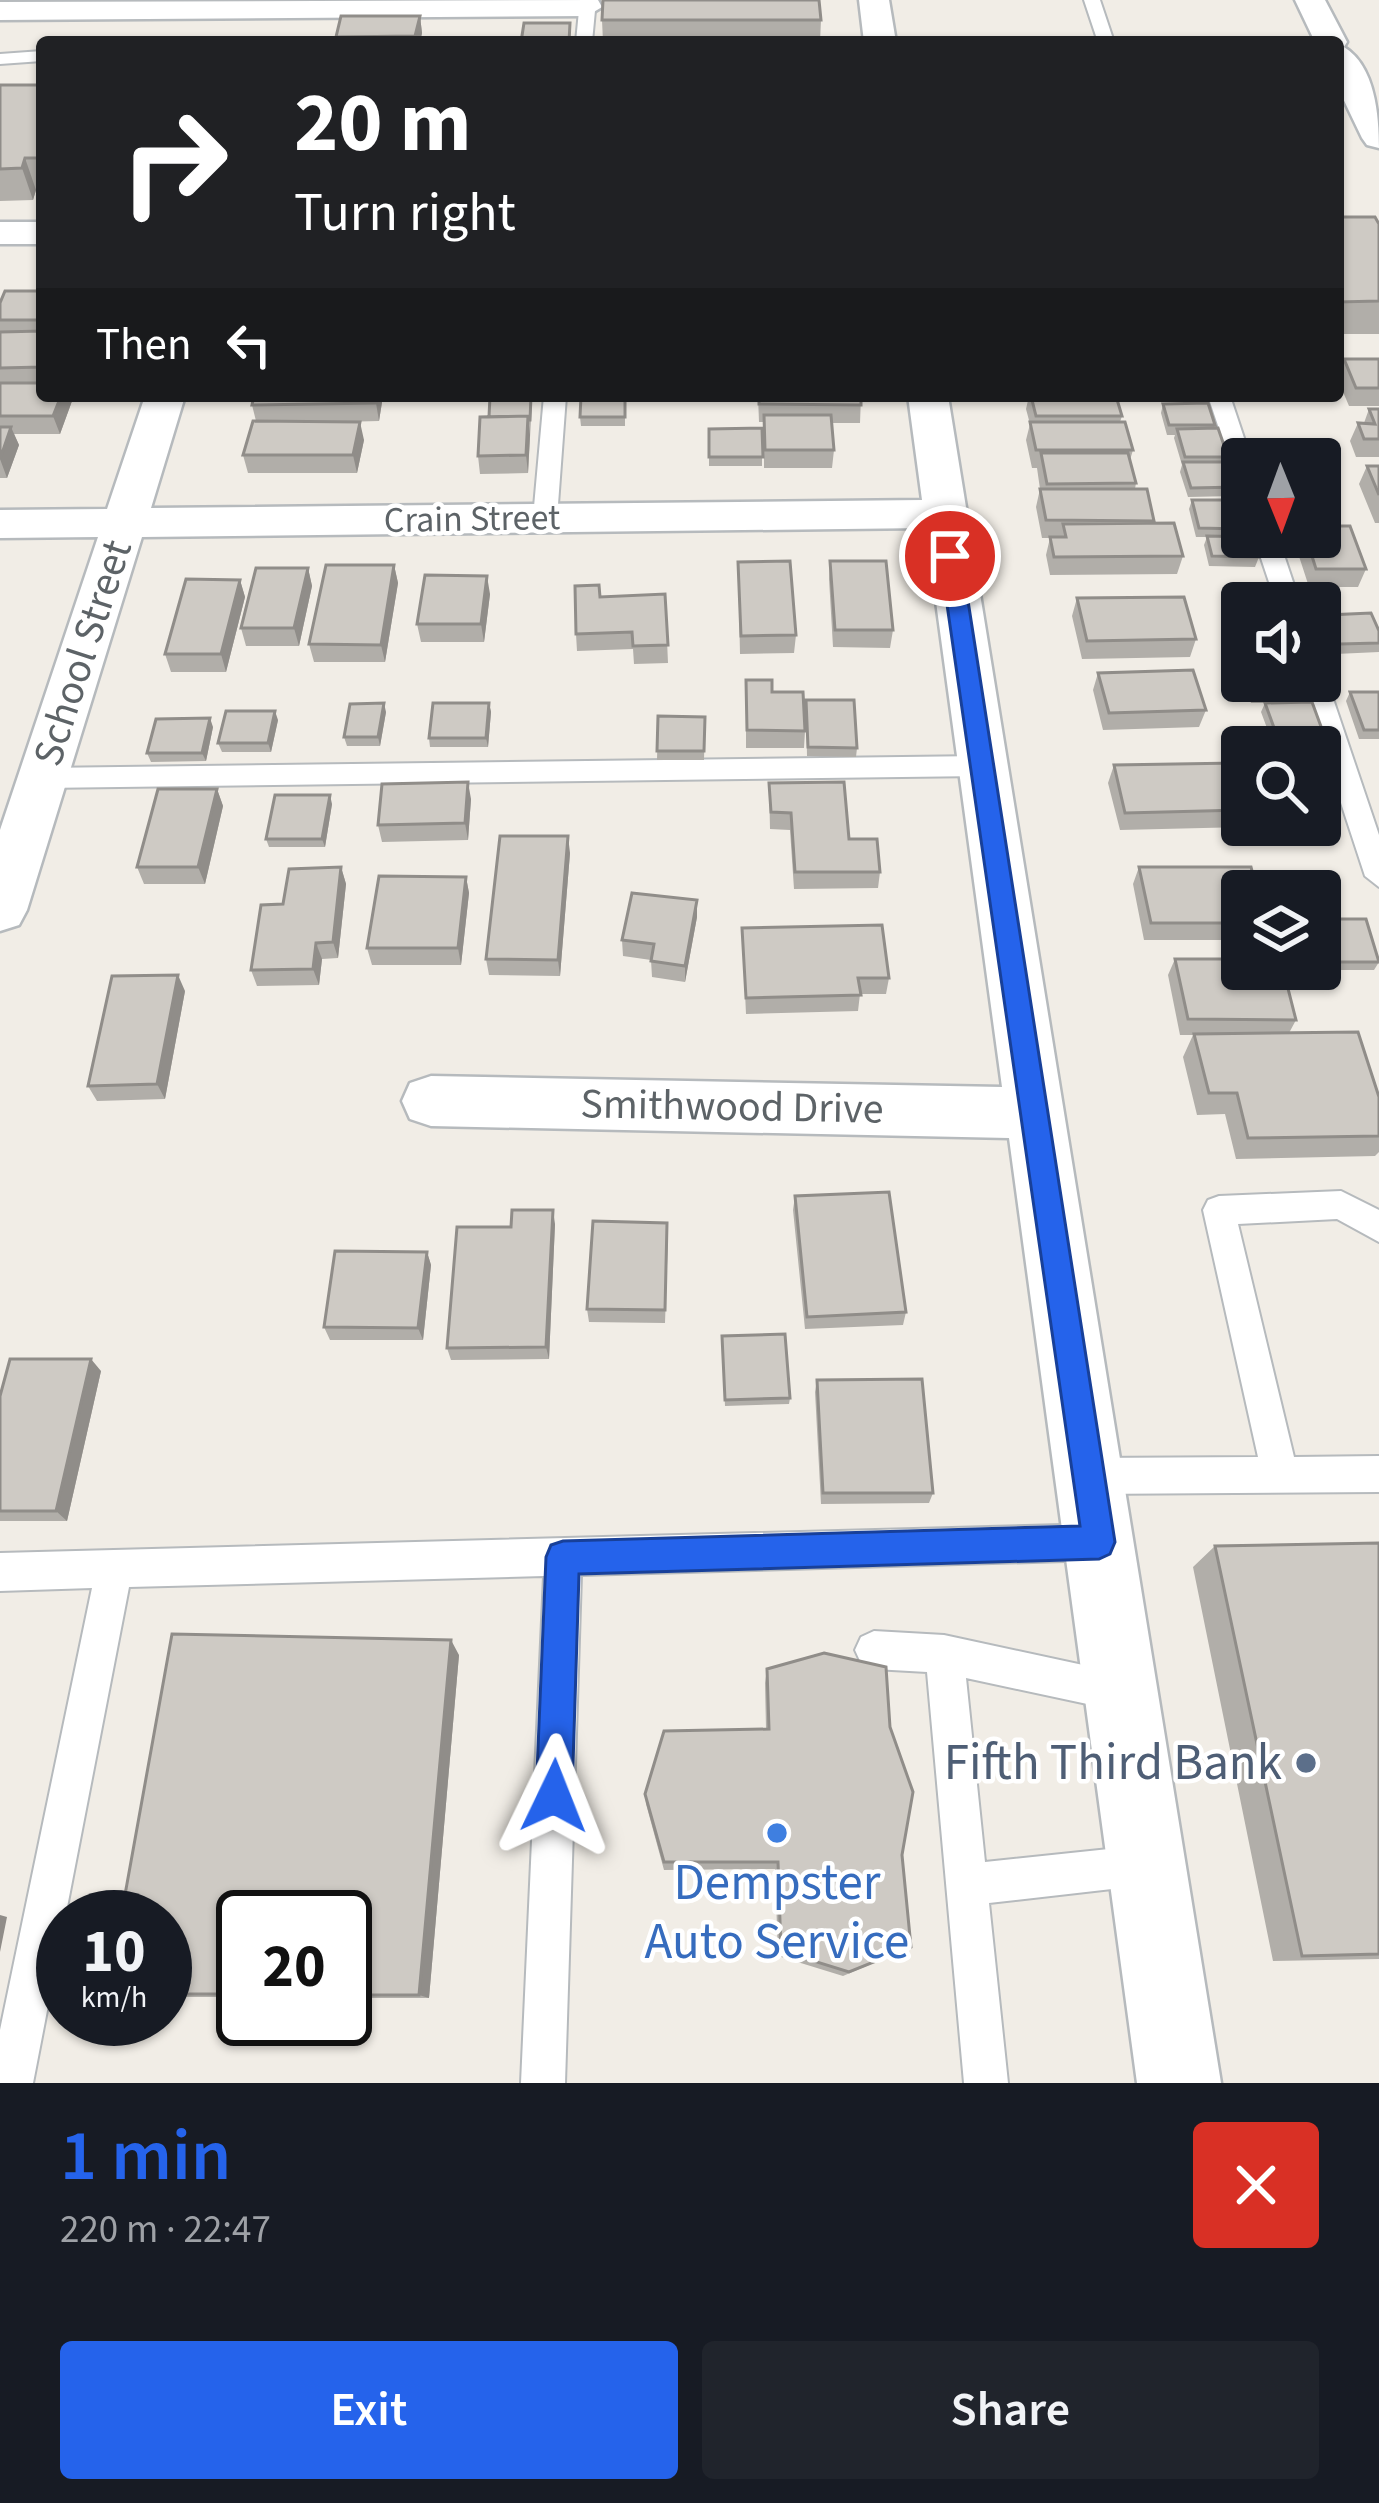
<!DOCTYPE html>
<html lang="en">
<head>
<meta charset="utf-8">
<style>
	:root { --surface:#171b24; --page:#20242c; --text:#f1f3f6; --muted:#9ea1a6; --accent:#2563eb }
	body { margin:0; font-family:"Source Sans 3",sans-serif; background:var(--page); color:var(--text); height:100vh; display:flex; flex-direction:column; font-size:45px; white-space:nowrap }
	* { box-sizing:border-box; margin:0 }
	p { font-size:39px; color:var(--muted) }
	.icon { flex:none; width:66px; height:66px; fill:none; stroke:currentColor; stroke-width:2; stroke-linecap:round; stroke-linejoin:round }
	.map { position:relative; height:2083px; overflow:hidden }
	.details { display:flex; flex-direction:column; background:var(--surface); flex:1 }
	.details>* { flex:none }
	.hud { position:absolute; left:36px; top:36px; width:1308px; height:366px; border-radius:12px; box-shadow:0 3px 9px #0004; background:#202124; color:#fff; overflow:hidden }
	.needle { width:78px; rotate:179deg }
	.fabs { position:absolute; left:1221px; top:438px; display:grid; gap:24px }
	.fabs a { display:grid; place-items:center; width:120px; height:120px; border-radius:12px; background:var(--surface); box-shadow:0 3px 9px #0004; font-size:60px }
	.speed { position:absolute; left:36px; top:1890px; display:flex; gap:24px; font-size:60px; font-weight:700; text-align:center }
	.speed>* { display:grid; place-content:center; width:156px; height:156px; border-radius:50%; background:var(--surface); box-shadow:0 3px 9px #0004; line-height:1 }
	.speed small { font-size:30px; font-weight:400 }
	.speed .limit { border:6px solid #111; border-radius:18px; background:#fff; color:#111 }
	.pin { position:absolute; display:grid; place-items:center; width:102px; height:102px; color:#fff; margin:-51px; border:6px solid #fff; border-radius:50%; box-shadow:0 3px 12px #0007 }
	.me { position:absolute; width:132px; margin:-66px; rotate:2deg; stroke-linejoin:round; filter:drop-shadow(0 0 9px #0008) }
	.turn { display:flex; align-items:center; gap:42px; height:252px; padding:0 60px; font-size:54px }
	.turn .icon { width:156px; height:156px; stroke-width:2.5 }
	.turn b { display:block; font-size:84px; line-height:102px }
	.then { display:flex; align-items:center; height:114px; padding:0 60px; background:#0003; gap:24px; font-size:45px }
	.round { display:grid; place-items:center; flex:none; width:126px; height:126px; border-radius:12px; background:var(--page) }
	.overview { display:flex; align-items:center; justify-content:space-between; height:204px; padding:0 60px }
	h1 { font-size:72px; font-weight:600; line-height:90px; color:var(--accent) }
	.primary-button { display:flex; gap:24px; margin-top:auto; padding:24px 60px }
	.primary-button a { flex:1; height:138px; border-radius:12px; background:var(--accent); color:#fff; font-size:48px; font-weight:600; line-height:138px; text-align:center }
	.primary-button a+a { background:var(--page); color:var(--text) }
	.map>svg:first-child { display:block }
	.lines { fill:none; stroke-linecap:round; stroke-linejoin:round }
	.lane-casing { stroke:#b6babd; stroke-width:4 }
	.street-casing { stroke:#b6babd; stroke-width:5 }
	.lane { fill:#fff; fill-rule:evenodd }
	.street { fill:#fff; fill-rule:evenodd }
	.wall { fill:#b1aea9 }
	.shaded-wall { fill:#908d89 }
	.building { fill:#cecac4; stroke:#908d89; stroke-width:3 }
	.route { fill:#2563eb; stroke:#184099; stroke-width:3 }
	.service-dot { fill:#5c6f8a; stroke:#fff; stroke-width:4.5 }
	.shop-dot { fill:#3f7fe0; stroke:#fff; stroke-width:4.5 }
	.labels { text-anchor:middle; dominant-baseline:central; stroke-width:9; stroke-linejoin:round; paint-order:stroke }
	.far-street-label { font-size:36px; fill:#5d6367; stroke:#fff }
	.street-label { font-size:42px; fill:#5d6367; stroke:#fff }
	.near-service-label { font-size:51px; fill:#4e5e75; stroke:#fff; text-anchor:end }
	.near-shop-label { font-size:51px; fill:#366cbe; stroke:#fff }
</style>
</head>
<body>
<div class="map">
<svg width="1379" height="2083" viewBox="0 0 1379 2083">
	<rect width="100%" height="100%" fill="#f1ede6"/>
	<g class="lines">
		<!-- lane casing -->
		<g class="lane-casing">
			<path id="lane" d="M580,0H596L592,42H576Z
				M1084,0H1100L1114,42H1098Z
				M42,51V61L0,64V54Z
				M544,396H566L557,518L545,525L533,518Z
				M1208,396H1230L1251,459H1242V471L1231,464Z
				M1254,537H1278L1300,603H1276Z
				M1320,674L1327,681L1379,835V887L1365,876L1301,681H1320Z
				M982,756L995,766L982,776L42,788L29,778L42,768Z
				M1341,1191L1379,1210V1242L1337,1219L1238,1224L1294,1457L1379,1456V1492L1088,1494L1075,1488L1070,1476L1075,1464L1088,1458L1258,1457L1203,1210L1208,1200L1219,1196Z
				M1099,1524L1112,1529L1117,1542L1112,1555L1099,1560L581,1575L565,2083H521L544,1576L129,1587L33,2083H0V2030L92,1588L0,1591V1553Z
				M874,1631L944,1635L1120,1673L1134,1678L1139,1692L1134,1706L1120,1711L966,1678L985,1862L1147,1845L1161,1851L1167,1865L1161,1879L1147,1885L989,1903L1008,2083H964L927,1672L874,1669L861,1663L855,1650L861,1637Z"/>
		</g>
		<!-- street casing -->
		<g class="street-casing">
			<path id="street" d="M598,0L602,7L587,16L0,20V2Z
				M859,0H889L896,42H864Z
				M1295,0H1325L1347,42L1344,47C1375,66 1379,115 1379,148L1367,145L1362,138L1338,88V42H1315Z
				M0,222H42V244H0Z
				M145,396H185L151,508L922,500L908,396H948L1221,2083H1137L1009,1138L431,1126L410,1119L402,1101L410,1083L431,1076L1002,1087L926,528L142,537L27,910L19,925L0,931V830L98,537L0,538V510L107,509Z"/>
		</g>
		<!-- lane -->
		<use href="#lane" class="lane"/>
		<!-- street -->
		<use href="#street" class="street"/>
	</g>
	<!-- wall -->
	<path class="wall" d="M420,16L422,33L420,42H337L336,37Z
		M602,20H821L820,42H603Z
		M0,85H42V190H36L33,200L0,201Z
		M1338,217L1379,224V334H1338Z
		M42,291V396L72,401L60,434H14L19,445L7,478H0V320Z
		M1344,359H1379V406H1349L1338,380Z
		M383,396L379,421L341,422L364,440L357,473H248L243,455L256,421L252,405Z
		M625,396V426H581L580,417Z
		M758,396H861L860,423H832L834,450L832,468H764V422H759Z
		M1029,396H1116L1122,416L1120,422L1133,450L1130,460L1136,483L1135,489L1154,521L1153,524L1183,556L1177,574L1050,575L1046,555L1050,538H1042L1036,507L1040,489L1037,468H1032L1026,440L1030,424L1026,409Z
		M532,402L528,473L480,474L478,456Z
		M1163,404L1215,425L1214,428L1228,457L1226,462L1238,487L1235,496L1188,497L1180,472L1182,465L1174,438L1175,435H1167L1161,413Z
		M1369,409H1379V457H1356L1350,441L1358,423H1364Z
		M762,428V466H709V429Z
		M1320,459L1331,488L1323,506H1320Z
		M1367,466H1379V523H1375L1359,484Z
		M1192,500H1242V537L1259,557L1255,567L1209,566L1204,545L1207,537H1196L1189,509Z
		M1297,537H1320L1366,569L1358,587H1309L1295,544Z
		M830,561L893,630L890,648L833,647L829,579Z
		M738,562L796,635L794,653L740,654Z
		M394,565L398,583L385,662H314L309,644Z
		M308,568L312,586L299,646H246L241,628Z
		M240,580L245,597L226,672H171L165,654Z
		M490,594L484,642H421L417,624Z
		M665,594L668,663L634,664L633,649L577,651L576,634L600,597Z
		M1077,598L1196,639L1190,657L1082,659L1072,616Z
		M1328,615L1379,631V652L1336,654L1324,624Z
		M1238,626H1242V659L1235,636Z
		M1098,673L1206,710L1199,727L1103,730L1093,690Z
		M746,680L772,692L805,731L804,748H746Z
		M1244,681H1298L1302,695L1299,702L1323,732L1322,735L1335,768L1331,777H1320V747H1274L1261,712L1265,703H1251Z
		M1350,692H1379V739H1359L1346,701Z
		M806,700L857,748L856,757L807,756Z
		M489,703L491,712L488,747H430L429,738Z
		M386,712L380,746H347L344,737Z
		M658,716L705,717L704,760H657Z
		M278,720L271,752H222L218,743Z
		M213,727L206,761L151,762L147,753Z
		M1114,765L1242,777V825H1246L1245,827L1120,830L1108,783Z
		M769,783L849,839L880,872L878,888L794,889L790,830L770,829Z
		M217,789L223,806L205,884H144L137,867Z
		M471,799L468,840L382,842L378,825Z
		M332,804L325,847H269L266,839Z
		M570,853L560,976L489,975L486,959Z
		M341,867L346,884L338,958L322,959L319,985L257,986L251,970L283,904Z
		M1139,867L1242,891V940H1144L1133,884Z
		M466,877L469,893L461,965H372L367,948Z
		M697,900V917L685,982L652,977L651,960L623,956L622,940Z
		M1320,919L1379,962L1374,970H1319Z
		M742,928L889,978L886,994H860L858,1011L746,1014Z
		M1175,959L1296,1020L1289,1033L1379,1097V1152L1375,1156L1236,1159L1225,1114L1197,1115L1183,1057L1193,1035H1180L1168,975Z
		M185,991L165,1099L97,1101L88,1086Z
		M795,1196L906,1312L903,1325L805,1329L793,1210Z
		M555,1224L549,1359L451,1360L447,1348L511,1227Z
		M668,1237L665,1323L589,1322L587,1309Z
		M427,1252L431,1265L423,1340H330L324,1327Z
		M722,1336L790,1398L789,1404L725,1406Z
		M101,1371L67,1521H0V1396Z
		M817,1380L933,1493L929,1503L821,1504L815,1392Z
		M1379,1543V1959L1273,1961L1193,1567L1215,1546Z
		M459,1655L429,1998H345V1917H243V1997H165V1917Z
		M767,1669L890,1727L911,1947L843,1976L778,1956L775,1869L664,1870L646,1804L645,1794L766,1729L765,1683Z"/>
	<!-- shaded-wall -->
	<path class="shaded-wall" d="M420,16L422,33L420,42H416L415,36Z
		M25,158L36,190L33,200L22,168Z
		M61,396H70L72,401L60,434L53,416Z
		M377,396H383L379,421L376,403Z
		M528,416L530,435L528,473L526,455Z
		M360,422L364,440L357,473L353,455Z
		M11,427L19,445L7,478L0,459Z
		M394,565L398,583L385,662L381,645Z
		M308,568L312,586L299,646L294,628Z
		M487,576L490,594L484,642L481,624Z
		M240,580L245,597L226,672L221,654Z
		M384,703L386,712L380,746L378,737Z
		M489,703L491,712L488,747L486,738Z
		M275,711L278,720L271,752L268,743Z
		M210,718L213,727L206,761L202,753Z
		M468,782L471,799L468,840L465,823Z
		M217,789L223,806L205,884L198,867Z
		M330,795L332,804L325,847L322,839Z
		M568,836L570,853L560,976L558,960Z
		M341,867L346,884L338,958L333,942Z
		M466,877L469,893L461,965L458,948Z
		M697,900V917L685,982V966Z
		M316,943L322,959L319,985L313,969Z
		M178,975L185,991L165,1099L157,1084Z
		M553,1210L555,1224L549,1359L546,1347Z
		M427,1252L431,1265L423,1340L418,1328Z
		M91,1359L101,1371L67,1521L56,1511Z
		M451,1640L459,1655L429,1998L419,1995Z
		M0,1915L7,1917L0,1952Z"/>
	<!-- building -->
	<path class="building" d="M603,0H819L821,20H602Z
		M341,16H420L415,36L336,37Z
		M524,23H570L569,42H521Z
		M0,85H42V158H25L22,168L0,169Z
		M1338,217H1375L1379,224V301L1338,302Z
		M5,291H42V320H0V303Z
		M42,331V367L0,368V332Z
		M1344,359H1379V388H1356Z
		M0,383H42V396H61L53,416H0Z
		M254,396H377L376,403L252,405Z
		M490,396H531L530,420H528V416L489,417Z
		M581,396H625V417H580Z
		M759,396H861V405L759,404Z
		M1031,396H1116L1122,416H1036Z
		M1208,403L1215,425H1169L1163,404Z
		M1369,409H1379V439H1364L1358,423L1375,424Z
		M764,415H831L834,450H765Z
		M528,416L526,455L478,456L480,417Z
		M253,421L360,422L353,455H243Z
		M1030,422H1125L1133,450H1036Z
		M0,427H11L0,459Z
		M762,428L763,457H709V429Z
		M1218,428L1228,457H1185L1177,429Z
		M1270,447L1316,448L1320,459H1274Z
		M1041,453H1128L1136,483L1047,484Z
		M1320,459L1331,488H1320Z
		M1183,462H1230L1238,487L1191,488Z
		M1367,466H1379V495Z
		M1040,489H1147L1154,521L1046,520Z
		M1192,500H1242V529L1199,528Z
		M1174,523L1183,556L1054,557L1050,537H1066L1063,524Z
		M1320,526H1350L1366,569H1316L1306,537H1320Z
		M1207,536L1253,537L1259,557L1212,556Z
		M790,561L796,635L741,636L738,562Z
		M830,561H886L893,630H835Z
		M326,565H394L381,645L309,644Z
		M256,568H308L294,628H241Z
		M425,575L487,576L481,624H417Z
		M186,579L240,580L221,654H165Z
		M599,585L600,597L665,594L668,645L633,646L632,632L576,634L575,586Z
		M1184,597L1196,639L1087,641L1077,598Z
		M1371,613L1379,631V643L1340,644L1328,615Z
		M1193,670L1206,710L1109,713L1098,673Z
		M746,680H772V692H803L805,731L747,730Z
		M1251,681H1298L1302,695L1254,694Z
		M1350,692H1379V730H1364Z
		M806,700H854L857,748L808,747Z
		M1312,702L1323,732L1300,735H1324L1335,768H1320V747H1281L1265,703Z
		M384,703L378,737H344L350,704Z
		M433,703H489L486,738H429Z
		M226,711H275L268,743H218Z
		M658,716L705,717L704,751H657Z
		M210,718L202,753H147L156,719Z
		M1237,763L1242,777V810L1125,813L1114,765Z
		M468,782L465,823L378,825L382,784Z
		M844,782L849,839H877L880,872H795L791,813L771,812L769,783Z
		M158,789H217L198,867H137Z
		M275,795H330L322,839H266Z
		M500,836H568L558,960L486,959Z
		M341,867L333,942L316,943L313,969L251,970L261,905L283,904L289,869Z
		M1139,867H1251L1257,891H1242V923H1151Z
		M379,876L466,877L458,948H367Z
		M632,893L697,900L685,966L651,961L654,944L622,940Z
		M1320,919H1366L1379,962H1324L1320,948Z
		M882,925L889,978H858L861,995L746,998L742,928Z
		M1175,959H1242V969H1283L1296,1020L1188,1019Z
		M178,975L157,1084L88,1086L112,976Z
		M1358,1032L1379,1097V1136L1248,1138L1237,1093H1209L1194,1034Z
		M889,1192L906,1312L807,1317L795,1196Z
		M512,1210H553L546,1347L447,1348L457,1227H511Z
		M593,1221L667,1223L665,1310L587,1309Z
		M335,1251L427,1252L418,1328L324,1327Z
		M785,1334L790,1398L725,1400L722,1336Z
		M10,1359H91L56,1511H0V1396Z
		M922,1379L933,1493H823L817,1380Z
		M1379,1543V1954L1302,1956L1215,1546Z
		M172,1634L451,1640L419,1995H345V1917H243V1994H165V1917H121Z
		M824,1653L886,1667L890,1727L913,1792L902,1855L911,1947L849,1972L781,1951L778,1862H664L645,1794L664,1731L769,1729L767,1669Z"/>
	<!-- route -->
	<path class="route" d="M950,550L961,556L1115,1542L1110,1554L1099,1559L579,1574L572,1796L567,1809L554,1815L541,1809L536,1796L546,1557L551,1545L563,1541L1080,1526L940,556Z"/>
	<!-- markers -->
	<circle class="service-dot" cx="1306" cy="1763" r="12"/>
	<circle class="shop-dot" cx="777" cy="1833" r="12"/>
	<g class="labels">
		<!-- far-street labels -->
		<g class="far-street-label">
			<text transform="translate(472 519) rotate(-1)">Crain Street</text>
		</g>
		<!-- street labels -->
		<g class="street-label">
			<text transform="translate(83 653) rotate(-72)">School Street</text>
			<text transform="translate(732 1107) rotate(1)">Smithwood Drive</text>
		</g>
		<!-- near-service labels -->
		<g class="near-service-label">
			<text x="1282" y="1763">Fifth Third Bank</text>
		</g>
		<!-- near-shop labels -->
		<g class="near-shop-label">
			<text x="777" y="1883">Dempster<tspan x="777" dy="59">Auto Service</tspan></text>
		</g>
	</g>
</svg>
<div class="fabs">
<a><svg class="needle" viewBox="-14 -14 28 28"><path d="M0-13l5 13h-10z" fill="#e53935"/><path d="M0 13l5-13h-10z" fill="#9ea1a6"/></svg></a>
<a><svg class="icon" aria-label="sound" viewBox="0 0 24 24"><path d="M4 9h4l5-4v14l-5-4H4zM17 9q2 3 0 6"/></svg></a>
<a><svg class="icon" aria-label="search" viewBox="0 0 24 24"><circle cx="10" cy="10" r="6"/><path d="M15 15l6 6"/></svg></a>
<a><svg class="icon" aria-label="layers" viewBox="0 0 24 24"><path d="M12 4l9 5-9 5-9-5zM3 14l9 5 9-5"/></svg></a>
</div>
<div class="speed"><div>10<small>km/h</small></div><div class="limit">20</div></div>
<div class="pin" style="left:950px;top:556px;background:#d93025"><svg class="icon" aria-label="arrive" viewBox="0 0 24 24"><path d="M6 21V4h12l-3 4 3 4H6"/></svg></div>
<svg class="me" style="left:554px;top:1796px" viewBox="-20 -20 40 40"><path d="M0-17L14 15 0 8-14 15z" fill="#2563eb" stroke="#fff" stroke-width="4"/></svg>
<div class="hud">
<div class="turn"><svg class="icon" aria-label="right" viewBox="0 0 24 24"><path d="M7 20v-9h11M14 6l5 5-5 5"/></svg><div><b>20 m</b>Turn right</div></div>
<div class="then">Then<svg class="icon" aria-label="left" viewBox="0 0 24 24"><path d="M17 20v-9H6M10 6l-5 5 5 5"/></svg></div>
</div>
</div>
<section class="details">
<div class="overview"><div><h1>1 min</h1><p>220 m · 22:47</p></div><a class="round" style="background:#d93025;color:#fff"><svg class="icon" aria-label="close" viewBox="0 0 24 24"><path d="M6 6l12 12M18 6L6 18"/></svg></a></div>
<div class="primary-button"><a>Exit</a><a>Share</a></div>
</section>
</body>
</html>
